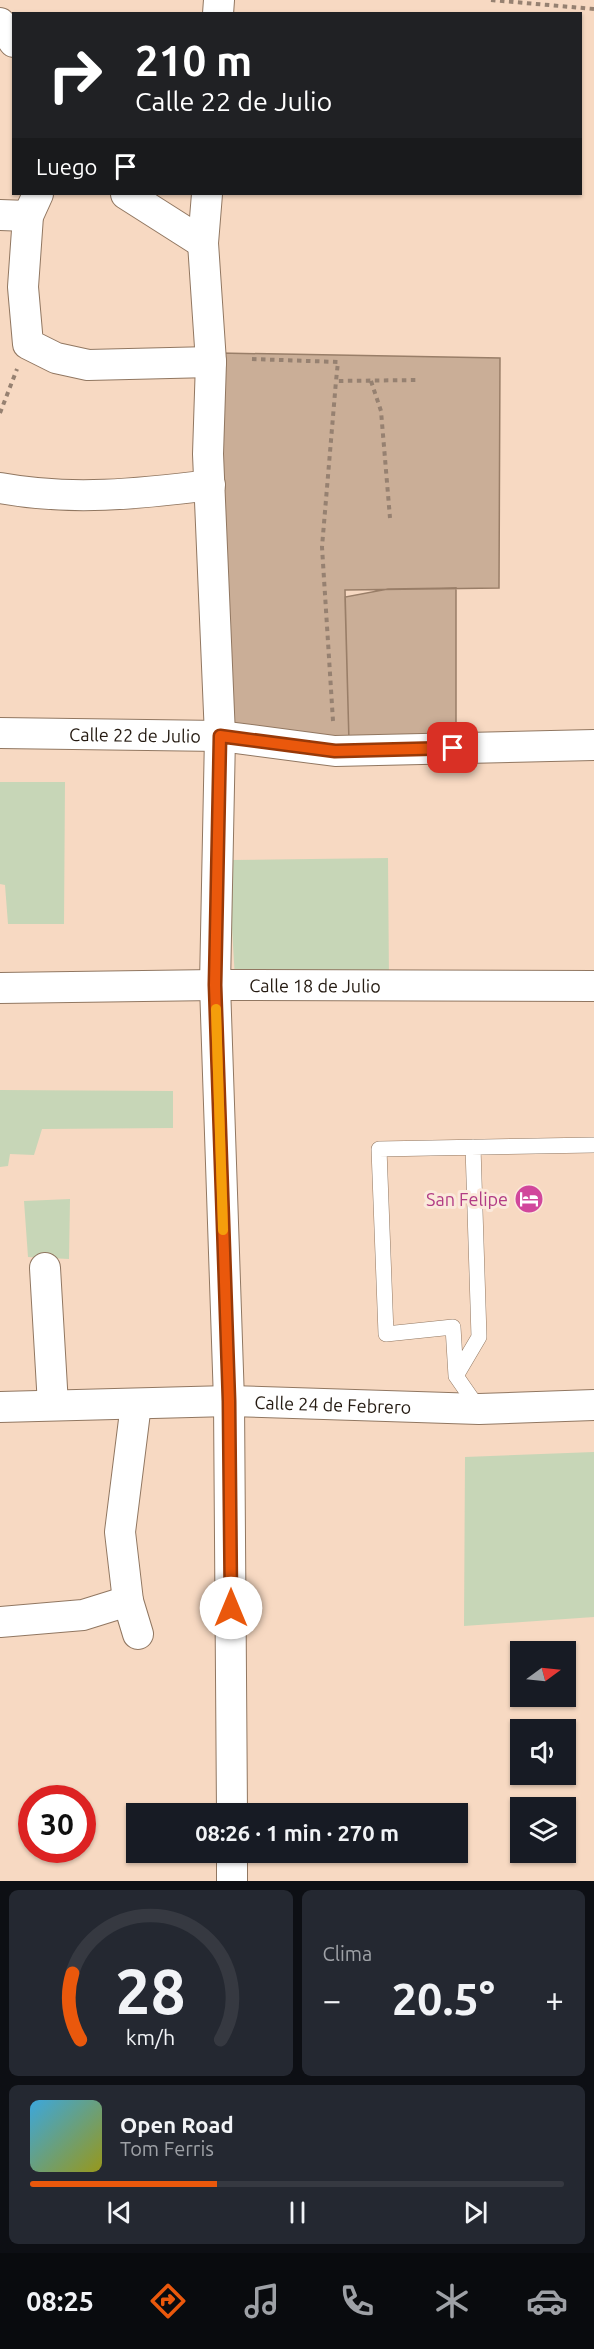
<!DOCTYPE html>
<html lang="es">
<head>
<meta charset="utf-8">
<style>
  body { margin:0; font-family:Ubuntu,sans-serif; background:#242831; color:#f1f3f6; height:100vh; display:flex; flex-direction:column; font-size:22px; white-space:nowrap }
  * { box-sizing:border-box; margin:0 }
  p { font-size:20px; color:#9ea1a6 }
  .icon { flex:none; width:33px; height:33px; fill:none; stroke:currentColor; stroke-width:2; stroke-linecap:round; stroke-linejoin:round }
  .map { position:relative; height:1881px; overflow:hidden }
  .side { display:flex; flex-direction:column; gap:9px; padding:9px; background:#0d0f14; flex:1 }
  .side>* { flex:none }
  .top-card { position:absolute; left:12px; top:12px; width:570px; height:183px; border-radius:0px; box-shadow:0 2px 4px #0004; background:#202124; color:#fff; overflow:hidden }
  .needle { width:39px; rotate:75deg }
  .fabs { position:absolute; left:510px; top:1641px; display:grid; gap:12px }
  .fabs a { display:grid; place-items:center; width:66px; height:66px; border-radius:0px; background:#171b24; box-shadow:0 2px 4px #0004; font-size:30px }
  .speed { position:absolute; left:18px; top:1785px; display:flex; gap:12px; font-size:30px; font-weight:700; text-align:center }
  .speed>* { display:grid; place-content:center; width:78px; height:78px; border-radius:50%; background:#171b24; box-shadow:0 2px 4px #0004; line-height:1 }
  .speed .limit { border:9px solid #d22; background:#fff; color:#111 }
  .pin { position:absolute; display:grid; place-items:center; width:51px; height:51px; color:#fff; margin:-26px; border-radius:12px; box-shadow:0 3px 9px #0006 }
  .me { position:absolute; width:66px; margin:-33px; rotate:0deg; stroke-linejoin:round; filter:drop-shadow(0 0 4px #0008) }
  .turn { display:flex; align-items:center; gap:21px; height:126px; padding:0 24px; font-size:27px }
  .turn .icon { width:78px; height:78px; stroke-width:2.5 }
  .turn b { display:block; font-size:42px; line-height:51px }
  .then { display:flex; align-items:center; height:57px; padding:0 24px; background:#0003; gap:12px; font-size:22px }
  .big { font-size:45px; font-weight:700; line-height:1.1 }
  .side .card { flex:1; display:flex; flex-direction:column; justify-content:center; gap:9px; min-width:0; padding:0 21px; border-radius:9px; background:#242831 }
  .side .dial { align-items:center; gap:0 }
  .dial svg { height:156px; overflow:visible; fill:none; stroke:#363941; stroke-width:7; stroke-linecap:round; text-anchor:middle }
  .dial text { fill:#f1f3f6; stroke:none }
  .song { display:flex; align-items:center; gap:18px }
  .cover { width:72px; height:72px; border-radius:9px; background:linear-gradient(135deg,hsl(200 70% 55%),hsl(60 70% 35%)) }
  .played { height:6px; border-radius:3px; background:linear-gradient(90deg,#ea580c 35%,#363941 35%) }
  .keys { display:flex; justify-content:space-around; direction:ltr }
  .heat { display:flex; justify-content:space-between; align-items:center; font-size:33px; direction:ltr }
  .side .tiles { flex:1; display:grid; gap:9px; grid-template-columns:1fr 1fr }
  .card:last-child { grid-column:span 2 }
  .trip { position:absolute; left:126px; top:1803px; width:342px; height:60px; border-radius:0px; background:#171b24; box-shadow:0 2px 4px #0004; font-weight:700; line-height:60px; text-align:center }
  .tabs { display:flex; height:96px; justify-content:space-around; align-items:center; background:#090b0e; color:#9ea1a6 }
  .tabs .icon { width:42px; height:42px }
  .tabs .current { color:#ea580c }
  .tabs b { font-size:27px; color:#f1f3f6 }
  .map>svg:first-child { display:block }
</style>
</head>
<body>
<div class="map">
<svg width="594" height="1881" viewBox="0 0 594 1881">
  <rect width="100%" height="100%" fill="#f7d9c2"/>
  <path fill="#c7d6b7" d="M0,782H65L64,924H8L5,885L0,884Z
    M388,858L389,982L235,979L228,860Z
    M0,1090L173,1091V1128L42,1129L34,1155L10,1154L8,1166L0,1167Z
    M70,1199L69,1259L28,1257L24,1201Z
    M594,1452V1617L464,1626L465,1457Z"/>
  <path fill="#caae97" stroke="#997e68" stroke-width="1.5" d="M219,353L500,358L499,588L345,590L349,742L226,728Z
    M456,588V740L349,742L345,597L388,589Z"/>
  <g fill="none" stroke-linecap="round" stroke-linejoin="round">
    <g stroke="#917761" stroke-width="16">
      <path id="lane" d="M456,1376L479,1337L473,1147
        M479,1409L456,1376L453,1327L386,1334L379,1149L594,1145"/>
    </g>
    <g stroke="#917761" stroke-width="32">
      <g id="street">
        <path d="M218,14L219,0"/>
        <path d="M0,23L14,42"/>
        <path d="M38,194L28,216L23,287L28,344L56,358L88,365L211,362"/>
        <path d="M126,194L203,243"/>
        <path d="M207,194L203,243L211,362L208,454L220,736L215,985L229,1401L232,1814"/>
        <path d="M0,215L28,216"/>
        <path d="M0,488C70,501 139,494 210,485"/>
        <path id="s1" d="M0,733L220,736L335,751L594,745"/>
        <path id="s2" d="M0,988L215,985L594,986"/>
        <path d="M45,1268L53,1405"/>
        <path d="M136,1404L120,1532L128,1601L138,1634"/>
        <path id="s3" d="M0,1407L229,1401L479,1409L594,1405"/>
        <path d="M0,1622L83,1615L128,1601"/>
        <path d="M232,1852V1881"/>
      </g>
    </g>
    <path stroke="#968171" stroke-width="4" stroke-dasharray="4.5 4.5" stroke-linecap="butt" d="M491,0L594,9
      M252,359L338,362L336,381L417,380
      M371,381L381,411L390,518
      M0,413L17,369
      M333,721L322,547L336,381"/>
    <use href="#lane" stroke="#fff" stroke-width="15"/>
    <use href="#street" stroke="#fff" stroke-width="30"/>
  </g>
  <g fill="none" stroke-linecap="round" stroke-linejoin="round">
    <g stroke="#983908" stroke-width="15">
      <path id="route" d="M231,1608L229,1401L215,985L220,736L335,751L453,748"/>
    </g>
    <use href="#route" stroke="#ea580c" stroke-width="10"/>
    <path stroke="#f59e0b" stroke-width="10" d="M216,1009L223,1230"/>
  </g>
  <defs>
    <g id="hotel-disc" transform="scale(1.5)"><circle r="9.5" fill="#d1479c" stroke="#fbe9db"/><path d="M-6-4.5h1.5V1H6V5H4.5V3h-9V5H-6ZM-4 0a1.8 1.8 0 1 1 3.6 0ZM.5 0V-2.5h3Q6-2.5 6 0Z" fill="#fff"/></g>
  </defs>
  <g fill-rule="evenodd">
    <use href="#hotel-disc" x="529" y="1199"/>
  </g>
  <g text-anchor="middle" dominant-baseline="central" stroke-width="6" stroke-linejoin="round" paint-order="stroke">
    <g font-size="18" fill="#251b12" stroke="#fbe9db">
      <text stroke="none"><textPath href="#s1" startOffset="135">Calle 22 de Julio</textPath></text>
      <text stroke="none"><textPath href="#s2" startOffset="315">Calle 18 de Julio</textPath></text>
      <text stroke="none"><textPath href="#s3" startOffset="333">Calle 24 de Febrero</textPath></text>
    </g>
    <g font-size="18" fill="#b23c85" stroke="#fbe9db" text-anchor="end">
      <text x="508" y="1199">San Felipe</text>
    </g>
  </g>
</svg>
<div class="fabs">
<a><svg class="needle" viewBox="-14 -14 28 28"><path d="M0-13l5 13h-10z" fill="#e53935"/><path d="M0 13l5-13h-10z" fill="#9ea1a6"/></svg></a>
<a><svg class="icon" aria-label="sound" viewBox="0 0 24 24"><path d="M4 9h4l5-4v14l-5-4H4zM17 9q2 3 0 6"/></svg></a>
<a><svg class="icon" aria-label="layers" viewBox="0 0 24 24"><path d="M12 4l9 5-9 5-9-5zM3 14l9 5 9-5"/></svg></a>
</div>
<div class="speed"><div class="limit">30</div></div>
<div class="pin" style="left:453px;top:748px;background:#d93025"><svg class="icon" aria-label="arrive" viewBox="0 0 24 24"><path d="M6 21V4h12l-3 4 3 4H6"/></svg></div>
<svg class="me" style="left:231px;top:1608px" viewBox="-20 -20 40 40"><circle r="19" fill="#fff"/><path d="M0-13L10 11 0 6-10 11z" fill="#ea580c"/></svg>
<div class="trip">08:26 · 1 min · 270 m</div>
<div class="top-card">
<div class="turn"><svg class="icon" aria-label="right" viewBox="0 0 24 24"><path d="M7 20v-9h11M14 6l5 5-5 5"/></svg><div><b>210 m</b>Calle 22 de Julio</div></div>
<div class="then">Luego<svg class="icon" aria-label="arrive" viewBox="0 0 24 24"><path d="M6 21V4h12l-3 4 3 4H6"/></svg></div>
</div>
</div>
<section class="side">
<div class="tiles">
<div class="card dial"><svg viewBox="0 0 100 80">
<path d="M14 69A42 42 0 1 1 86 69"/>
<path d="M14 69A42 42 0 0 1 10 35" stroke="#ea580c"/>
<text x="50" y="56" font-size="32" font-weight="700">28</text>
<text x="50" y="72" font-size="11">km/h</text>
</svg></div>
<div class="card"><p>Clima</p>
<div class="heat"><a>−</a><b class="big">20.5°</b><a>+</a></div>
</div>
<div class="card">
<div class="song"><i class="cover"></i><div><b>Open Road</b><p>Tom Ferris</p></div></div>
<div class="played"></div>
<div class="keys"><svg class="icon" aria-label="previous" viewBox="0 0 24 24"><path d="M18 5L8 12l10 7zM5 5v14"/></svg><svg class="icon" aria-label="pause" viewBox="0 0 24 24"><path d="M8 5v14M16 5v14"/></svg><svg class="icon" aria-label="next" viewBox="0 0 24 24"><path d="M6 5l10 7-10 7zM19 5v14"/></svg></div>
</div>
</div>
</section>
<nav class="tabs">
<b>08:25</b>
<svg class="icon current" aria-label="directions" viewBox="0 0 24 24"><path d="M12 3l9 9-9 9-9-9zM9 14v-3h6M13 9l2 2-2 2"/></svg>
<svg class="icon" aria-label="music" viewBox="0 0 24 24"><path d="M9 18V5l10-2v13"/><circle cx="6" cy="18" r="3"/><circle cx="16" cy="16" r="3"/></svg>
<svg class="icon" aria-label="phone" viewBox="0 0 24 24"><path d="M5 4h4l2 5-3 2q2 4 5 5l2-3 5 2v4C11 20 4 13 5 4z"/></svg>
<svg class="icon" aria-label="climate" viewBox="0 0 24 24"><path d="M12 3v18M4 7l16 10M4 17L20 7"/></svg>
<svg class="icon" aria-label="car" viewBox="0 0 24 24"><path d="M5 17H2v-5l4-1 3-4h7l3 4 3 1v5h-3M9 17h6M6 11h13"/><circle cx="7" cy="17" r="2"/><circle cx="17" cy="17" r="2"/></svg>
</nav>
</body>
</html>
